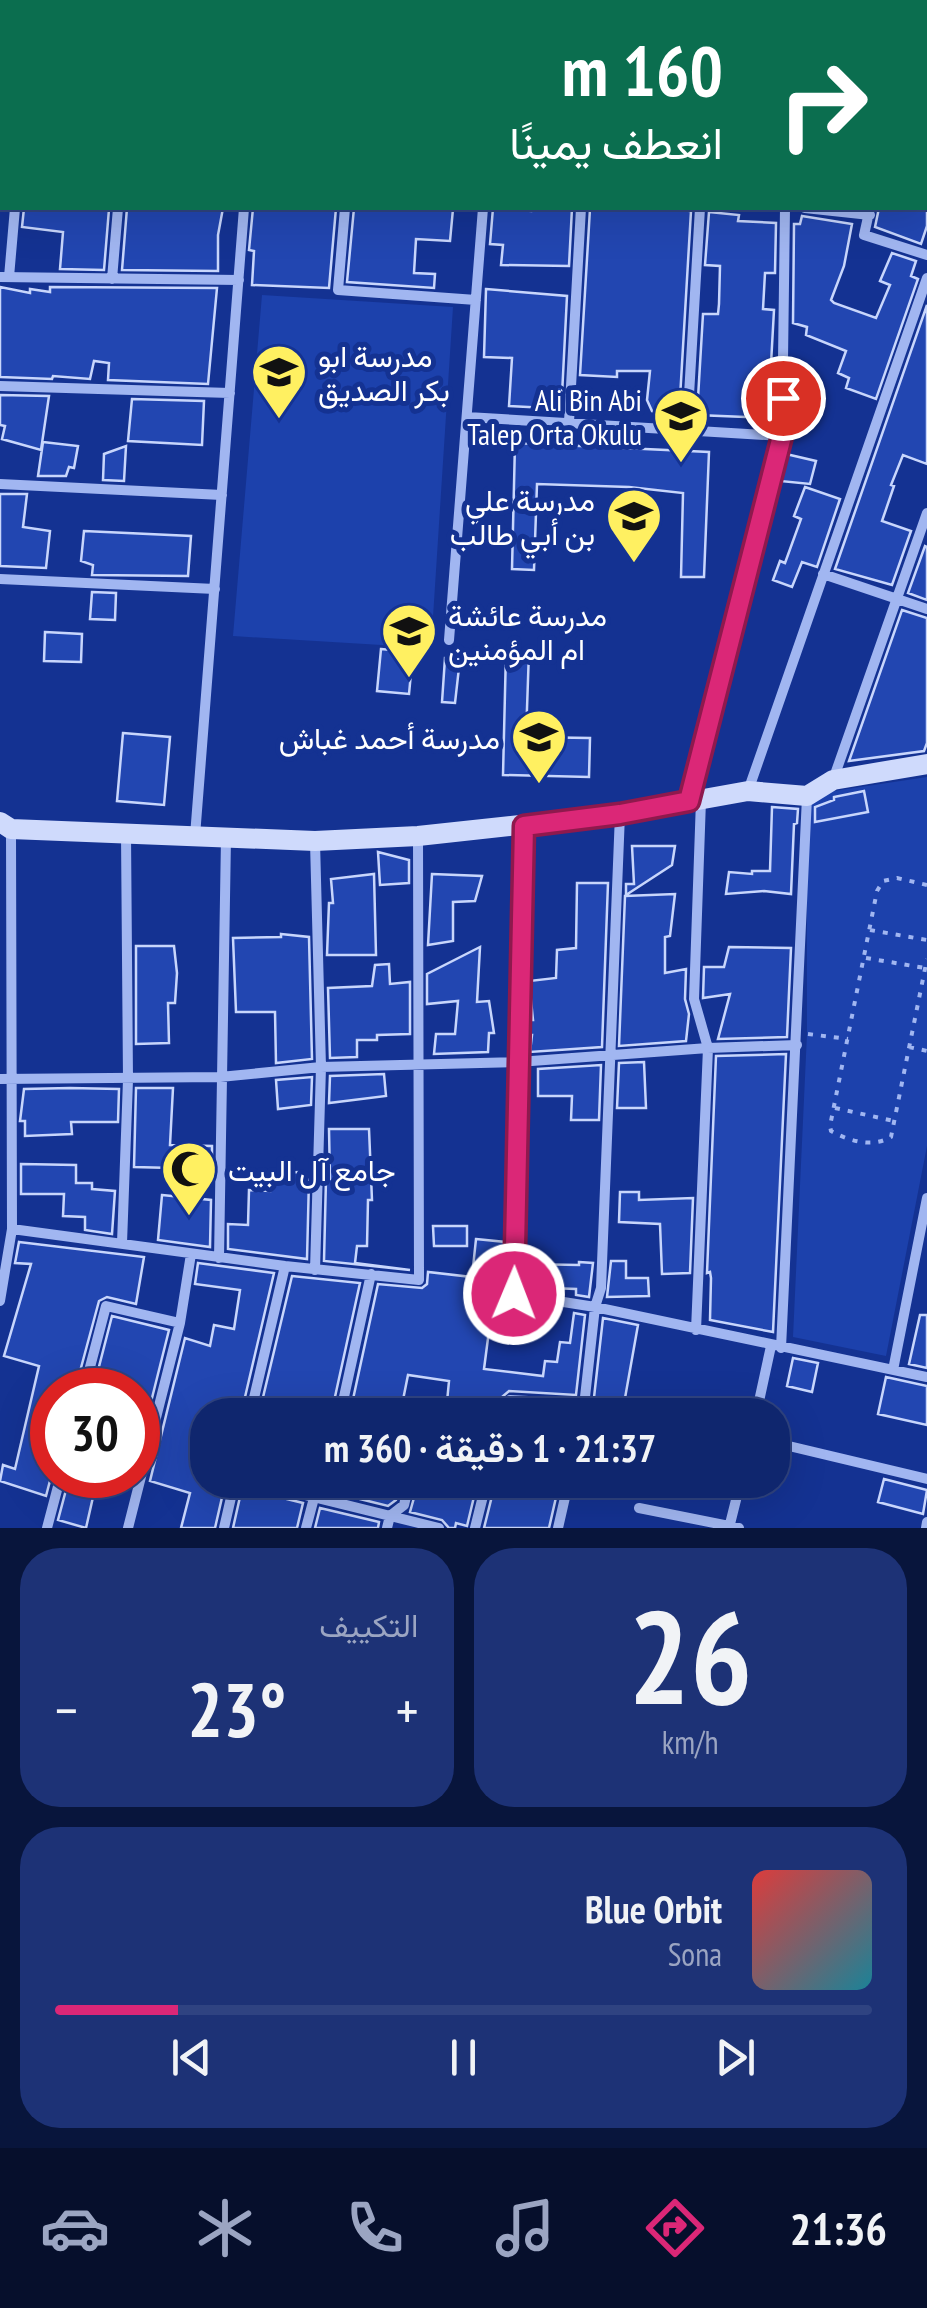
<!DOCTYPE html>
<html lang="ar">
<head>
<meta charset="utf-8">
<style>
  body { margin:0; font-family:"PT Sans Narrow",Vazirmatn,sans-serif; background:#1d3276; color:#f1f3f6; direction:rtl; height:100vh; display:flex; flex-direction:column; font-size:38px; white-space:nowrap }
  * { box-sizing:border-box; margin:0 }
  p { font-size:32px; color:#9ba5c2 }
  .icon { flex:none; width:55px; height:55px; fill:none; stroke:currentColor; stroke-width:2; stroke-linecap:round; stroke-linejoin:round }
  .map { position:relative; height:1528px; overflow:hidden; direction:ltr }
  .side { display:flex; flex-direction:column; gap:20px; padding:20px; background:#08153c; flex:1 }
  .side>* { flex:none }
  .top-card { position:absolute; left:0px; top:0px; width:928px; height:210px; box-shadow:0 10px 40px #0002,0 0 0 2px #2f4381; direction:rtl; background:#0b6e4f; color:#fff; overflow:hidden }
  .speed { position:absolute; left:30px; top:1368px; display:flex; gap:20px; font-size:50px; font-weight:700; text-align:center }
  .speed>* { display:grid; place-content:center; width:130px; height:130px; border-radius:50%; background:#0f266e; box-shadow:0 10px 40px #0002,0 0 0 2px #2f4381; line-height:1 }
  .speed .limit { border:15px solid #d22; background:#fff; color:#111 }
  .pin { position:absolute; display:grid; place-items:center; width:85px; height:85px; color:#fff; margin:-42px; border:5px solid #fff; border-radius:50%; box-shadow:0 2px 10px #0007 }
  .me { position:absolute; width:110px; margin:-55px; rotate:1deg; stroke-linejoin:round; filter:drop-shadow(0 0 8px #0008) }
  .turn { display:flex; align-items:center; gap:35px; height:210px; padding:0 40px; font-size:45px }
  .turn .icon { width:130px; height:130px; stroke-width:2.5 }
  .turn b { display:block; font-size:70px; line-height:85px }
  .big { font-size:75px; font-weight:600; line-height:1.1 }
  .side .card { flex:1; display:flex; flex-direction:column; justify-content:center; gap:15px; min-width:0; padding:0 35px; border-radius:40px; background:#1d3276 }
  .side .dial { align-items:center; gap:0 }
  .dial b { font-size:130px; line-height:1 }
  .song { display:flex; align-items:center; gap:30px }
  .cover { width:120px; height:120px; border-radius:15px; background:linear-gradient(135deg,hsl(0 70% 55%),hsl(190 70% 35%)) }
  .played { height:10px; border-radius:5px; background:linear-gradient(90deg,#db2777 15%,#2f4381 15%) }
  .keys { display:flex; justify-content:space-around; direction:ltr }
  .heat { display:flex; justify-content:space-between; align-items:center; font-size:55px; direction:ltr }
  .side .tiles { flex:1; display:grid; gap:20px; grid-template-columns:1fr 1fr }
  .card:last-child { grid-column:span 2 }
  .trip { position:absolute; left:190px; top:1398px; width:600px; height:100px; border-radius:40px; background:#0f266e; box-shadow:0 10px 40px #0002,0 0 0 2px #2f4381; font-weight:600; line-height:100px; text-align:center; direction:rtl }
  .dock { display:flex; height:160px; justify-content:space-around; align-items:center; background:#060f2c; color:#9ba5c2 }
  .dock .icon { width:70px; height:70px }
  .dock .active { color:#db2777 }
  .dock b { font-size:45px; color:#f1f3f6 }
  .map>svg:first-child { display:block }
</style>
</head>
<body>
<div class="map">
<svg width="927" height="1528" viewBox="0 0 927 1528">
  <rect width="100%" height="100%" fill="#143292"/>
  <path fill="#1c41ac" d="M262,295L453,307L431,648L233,636Z
    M927,777V1146L886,1356L793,1337L807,1034V795Z"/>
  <path fill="#2246b1" stroke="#c8d6fc" stroke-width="2.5" d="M24,208L109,209L104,270L60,269L63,232L22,227Z
    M127,208H223L218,235V271L122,270Z
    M253,208H336L329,288L252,285L254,251L249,250Z
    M354,208L453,209L450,241L416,239L414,273L435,274L434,288L347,282Z
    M493,208L531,211V208H572L569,266L501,265L503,245L490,244Z
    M649,208L691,211L679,415L652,411L647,400L650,371H617V377L580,375L590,209Z
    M879,208H927V226L921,244L875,227Z
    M709,212L739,215L738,221L776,223L775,273H765L763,309L774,310L768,418L697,415L703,314H718L719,304L720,266L705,265Z
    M802,216L852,224L844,266L831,300L834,303L876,318L890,285L880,281L892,253L916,261L911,276L918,279L876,399L846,388L849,378L838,373L846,351L806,335L807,327L793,323L794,224H800Z
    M0,287L30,293V289L50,292V287L217,288L208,384L108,380L109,363L94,361L90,379L53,376L52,379L0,377Z
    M486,289L567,296L562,395H548L547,408L509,406L512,358L484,357Z
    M927,305V464L903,455L891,485L894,486L882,521L911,531L892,585L835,569Z
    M0,395L49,396L41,450L2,439L5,426L0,425Z
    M132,399L204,401L202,445L128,441Z
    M43,442L78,446L74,468L69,467L66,476H38Z
    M515,443L709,452L704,577H681L683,493L629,487L537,484L534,570L512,569Z
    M126,446L124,481L103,480L104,454Z
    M786,454L816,461L810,484L780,481Z
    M805,487L840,499L817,567L802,562L792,587L773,580L780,561L785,563L801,519L794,516Z
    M0,494H27L23,527L50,531L46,568L0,566Z
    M84,531L191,536L188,576L92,575L93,565L81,561Z
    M925,546L927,547V600L908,593Z
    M92,592L116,593L115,620L90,619Z
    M902,610L927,618V743L924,751L849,761Z
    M45,632L82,634L81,662L44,661Z
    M381,649L413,652L409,694L377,691Z
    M506,651H529L526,737L590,738L589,777L503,775Z
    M445,658L460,659L455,703L442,702Z
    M123,733L170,737L164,805L117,801Z
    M864,791L868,812L815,822V807L834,800V797Z
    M772,807L798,809L797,823L794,824L791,894L764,891L726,894L729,872L752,874V871H770Z
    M632,846H675L672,865L626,895V884H634Z
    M378,852L409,860V883L380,885Z
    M374,874L376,955H327L329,903H333L331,879Z
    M432,874L482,876L475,901L453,902V941L428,945Z
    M577,883H608L602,1047L530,1052L532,1035H527L528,1020H533L529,981L556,978L557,950L576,948Z
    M675,894L670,936L665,937V973L686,969L685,999L689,1014L686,1041L619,1046L625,896Z
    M281,934L309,937L312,1059L276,1063L275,1012H236L233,938L281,937Z
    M136,946H174L177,973L175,1003H168L169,1043L136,1044Z
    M480,947L477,1002L489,1001L494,1033H489L488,1052L434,1054L436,1034H455L458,1001L427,1004V974Z
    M729,947L791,948L787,1037L718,1039L730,994L703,998L704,967H724Z
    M389,964L390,984L410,982V1034L377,1035V1040H357V1057L330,1058L328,988L372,986L375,965Z
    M786,1054L773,1332L710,1320L711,1278L710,1272L707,1273L716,1056Z
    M644,1062L646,1108H617L619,1063Z
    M601,1065L599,1120H571L572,1096H538V1069Z
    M384,1074L386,1096L329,1103L330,1076Z
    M312,1077L311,1105L278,1109L276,1080Z
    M70,1088L119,1089L118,1122H71L72,1134L25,1136V1121H20L24,1089Z
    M136,1088H173L170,1145L212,1146V1169L134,1167Z
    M329,1129H369L372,1200H368L367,1246H357L355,1263L410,1270L324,1261L326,1179H330Z
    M21,1164L76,1165V1183H92V1189L115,1191L112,1234L85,1230V1217L63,1216L64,1194H21Z
    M301,1172V1179H309L307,1259L228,1249V1224L248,1225L249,1190L270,1191L269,1173Z
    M620,1192H639V1200L693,1198L690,1273L662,1274L660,1224L619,1222Z
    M162,1195L211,1200L210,1247L158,1240Z
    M433,1226H467V1246H434Z
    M476,1239L505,1242L504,1295L509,1301L517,1304L514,1326L490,1323L484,1369L543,1376L545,1361L557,1362L560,1342L570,1343L574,1313L585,1315L576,1395L509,1391L502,1397L495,1415H471L473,1405L447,1402L449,1381L408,1375L400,1415L350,1413L378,1284L422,1288L427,1284L428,1272L472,1277Z
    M19,1242L144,1257L136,1304L107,1297L99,1301L75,1390H52V1473L46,1496L0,1481L3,1465L15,1469L39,1366L4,1356L31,1264L15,1263Z
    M611,1261H626V1278H648L649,1296L607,1297Z
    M579,1262L593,1263L589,1297L576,1295V1289L522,1287V1264L579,1265Z
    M198,1263L274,1273L242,1410L236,1408L234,1415H208V1480H226L215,1528H181L190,1493L150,1481L185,1338L210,1346L214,1325L234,1329L240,1290L195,1284Z
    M292,1276L360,1283L331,1415L259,1414Z
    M920,1315H927V1368L909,1364Z
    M112,1316L169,1330L141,1442L138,1441V1390H93Z
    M603,1318L638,1325L622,1415H592Z
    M793,1358L818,1363L812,1392L787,1386Z
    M886,1377L927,1386V1425L878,1414Z
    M70,1475H98L86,1528L58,1520Z
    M884,1479L927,1490L923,1514L878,1502Z
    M361,1480H401L396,1500L388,1506L356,1498Z
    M419,1480H478L467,1526L456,1523L455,1528H449L442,1520L410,1512Z
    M496,1480H560L549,1528H484Z
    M242,1488L303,1503L297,1528H233Z
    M320,1508L379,1522L378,1528H315Z"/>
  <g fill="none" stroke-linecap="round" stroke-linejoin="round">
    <path stroke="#a1b6f1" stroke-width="4" stroke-dasharray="5 8" stroke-linecap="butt" d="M927,885L897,878L883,881L877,891L830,1126L831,1131C849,1141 872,1148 891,1137L927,959
      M870,930L927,940
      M866,958L925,968
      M808,1034L848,1039
      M909,1047L927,1051
      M835,1108L894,1121"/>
    <path stroke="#a1b6f1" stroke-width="10" d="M31,2V0
      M135,2V0
      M260,2V0
      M355,2V0
      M495,2V0
      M589,2V0
      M719,2V0
      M809,2L810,0
      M889,2V0
      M345,208L338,290L476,300
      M805,208L870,215
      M870,208L864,235L927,255
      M0,277L239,280
      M9,277L15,208
      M112,279L118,208
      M0,386L230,393
      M467,417L782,436
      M569,422L581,208
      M687,429L700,208
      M0,484L222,495
      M823,574L927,609
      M0,579L215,589
      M449,640L483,208
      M833,780L927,513
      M748,791L927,278
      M689,800L782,436L785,208
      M523,827L513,1294L595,1307L927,1377
      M195,836L244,208
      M0,1079L220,1077L321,1067L518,1062L708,1048L797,1045
      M12,1229L285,1266L419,1280L418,837
      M122,1243L128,1080L126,834
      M219,1258L226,838
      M315,1270L321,1067L315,842
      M0,1301L12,1229L11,830
      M696,1330L708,1048L694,999L701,800
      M781,1348L807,797
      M893,1370L927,1198
      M84,1390L106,1306L180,1323
      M250,1415L285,1266
      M340,1415L371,1274
      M424,1415L426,1405
      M504,1415L510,1400L584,1404
      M583,1415L595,1307L601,1288L620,814
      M756,1415L771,1346
      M772,1442L927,1479
      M245,1480L439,1528
      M639,1508L739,1528
      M47,1528L61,1475
      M128,1528L180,1323L191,1254
      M224,1528L235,1480
      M306,1528L314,1498L323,1491L325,1480
      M387,1528L390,1516L404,1505L410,1480
      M475,1528L487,1480
      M558,1528L569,1480
      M729,1528L741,1480
      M926,1528L927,1522"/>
    <path stroke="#cfdafc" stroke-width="20" d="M0,822L11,829L315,841L418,836L620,814L748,791L807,796L833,780L927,764"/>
  </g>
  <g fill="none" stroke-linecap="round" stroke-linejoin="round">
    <g stroke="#8e194d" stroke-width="25">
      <path id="route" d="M514,1294L524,826L620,814L689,801L782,436L783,398"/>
    </g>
    <use href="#route" stroke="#db2777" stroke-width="18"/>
  </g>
  <defs>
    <g id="school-pin" transform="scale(2.875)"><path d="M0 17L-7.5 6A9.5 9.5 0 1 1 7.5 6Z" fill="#fff061" stroke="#143292"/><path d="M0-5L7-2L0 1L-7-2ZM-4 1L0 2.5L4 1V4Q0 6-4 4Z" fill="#111"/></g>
    <g id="mosque-pin" transform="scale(2.875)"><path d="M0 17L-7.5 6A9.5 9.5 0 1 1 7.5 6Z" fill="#fff061" stroke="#143292"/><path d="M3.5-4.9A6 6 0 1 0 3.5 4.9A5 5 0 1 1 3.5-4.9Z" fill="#111"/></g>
  </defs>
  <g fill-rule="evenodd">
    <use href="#school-pin" x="279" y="372"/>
    <use href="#school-pin" x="681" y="416"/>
    <use href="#school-pin" x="634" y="516"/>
    <use href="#school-pin" x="409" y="631"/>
    <use href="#school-pin" x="539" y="737"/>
    <use href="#mosque-pin" x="189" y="1169"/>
  </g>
  <g text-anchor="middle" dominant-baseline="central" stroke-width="10" stroke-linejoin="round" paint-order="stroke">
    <g font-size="30" fill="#fff" stroke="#143292" text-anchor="start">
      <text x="318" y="355">مدرسة ابو<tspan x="318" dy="34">بكر الصديق</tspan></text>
      <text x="642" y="399" text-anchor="end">Ali Bin Abi<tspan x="642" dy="34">Talep Orta Okulu</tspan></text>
      <text x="595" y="499" text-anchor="end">مدرسة علي<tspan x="595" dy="34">بن أبي طالب</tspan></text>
      <text x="448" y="614">مدرسة عائشة<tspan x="448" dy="34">ام المؤمنين</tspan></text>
      <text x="500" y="737" text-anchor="end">مدرسة أحمد غباش</text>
      <text x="228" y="1169">جامع آل البيت</text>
    </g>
  </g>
</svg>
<div class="speed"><div class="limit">30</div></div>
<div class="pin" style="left:783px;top:398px;background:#d93025"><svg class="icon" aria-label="arrive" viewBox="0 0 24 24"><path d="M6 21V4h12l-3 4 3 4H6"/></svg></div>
<svg class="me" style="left:514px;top:1294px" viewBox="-20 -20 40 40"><circle r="17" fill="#db2777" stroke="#fff" stroke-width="3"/><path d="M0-11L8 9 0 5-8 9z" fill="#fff"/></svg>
<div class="trip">21:37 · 1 دقيقة · 360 m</div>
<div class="top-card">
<div class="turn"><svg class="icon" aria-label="right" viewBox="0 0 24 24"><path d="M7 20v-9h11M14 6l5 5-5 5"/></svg><div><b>160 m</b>انعطف يمينًا</div></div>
</div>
</div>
<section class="side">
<div class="tiles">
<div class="card dial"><b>26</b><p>km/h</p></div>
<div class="card"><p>التكييف</p>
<div class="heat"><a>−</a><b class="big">23°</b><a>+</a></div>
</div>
<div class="card">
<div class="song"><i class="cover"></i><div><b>Blue Orbit</b><p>Sona</p></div></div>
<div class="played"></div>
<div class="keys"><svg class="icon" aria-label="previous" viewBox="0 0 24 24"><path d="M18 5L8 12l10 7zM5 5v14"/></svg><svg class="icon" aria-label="pause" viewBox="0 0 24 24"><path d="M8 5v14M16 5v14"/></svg><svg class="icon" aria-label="next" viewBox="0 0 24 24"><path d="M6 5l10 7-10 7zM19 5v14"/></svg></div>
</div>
</div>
</section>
<nav class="dock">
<b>21:36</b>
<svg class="icon active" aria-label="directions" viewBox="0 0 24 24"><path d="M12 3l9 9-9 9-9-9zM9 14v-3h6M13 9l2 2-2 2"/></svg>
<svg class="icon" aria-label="music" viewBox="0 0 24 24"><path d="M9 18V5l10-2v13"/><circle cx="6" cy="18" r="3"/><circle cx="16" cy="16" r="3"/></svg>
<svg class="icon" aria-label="phone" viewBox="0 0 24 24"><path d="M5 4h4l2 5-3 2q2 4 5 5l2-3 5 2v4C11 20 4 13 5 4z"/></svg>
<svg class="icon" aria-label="climate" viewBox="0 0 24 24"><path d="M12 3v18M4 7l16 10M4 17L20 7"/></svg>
<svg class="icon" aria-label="car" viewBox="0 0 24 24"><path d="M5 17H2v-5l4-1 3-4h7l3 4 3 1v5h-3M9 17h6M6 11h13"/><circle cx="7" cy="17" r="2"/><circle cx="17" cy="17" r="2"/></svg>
</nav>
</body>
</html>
